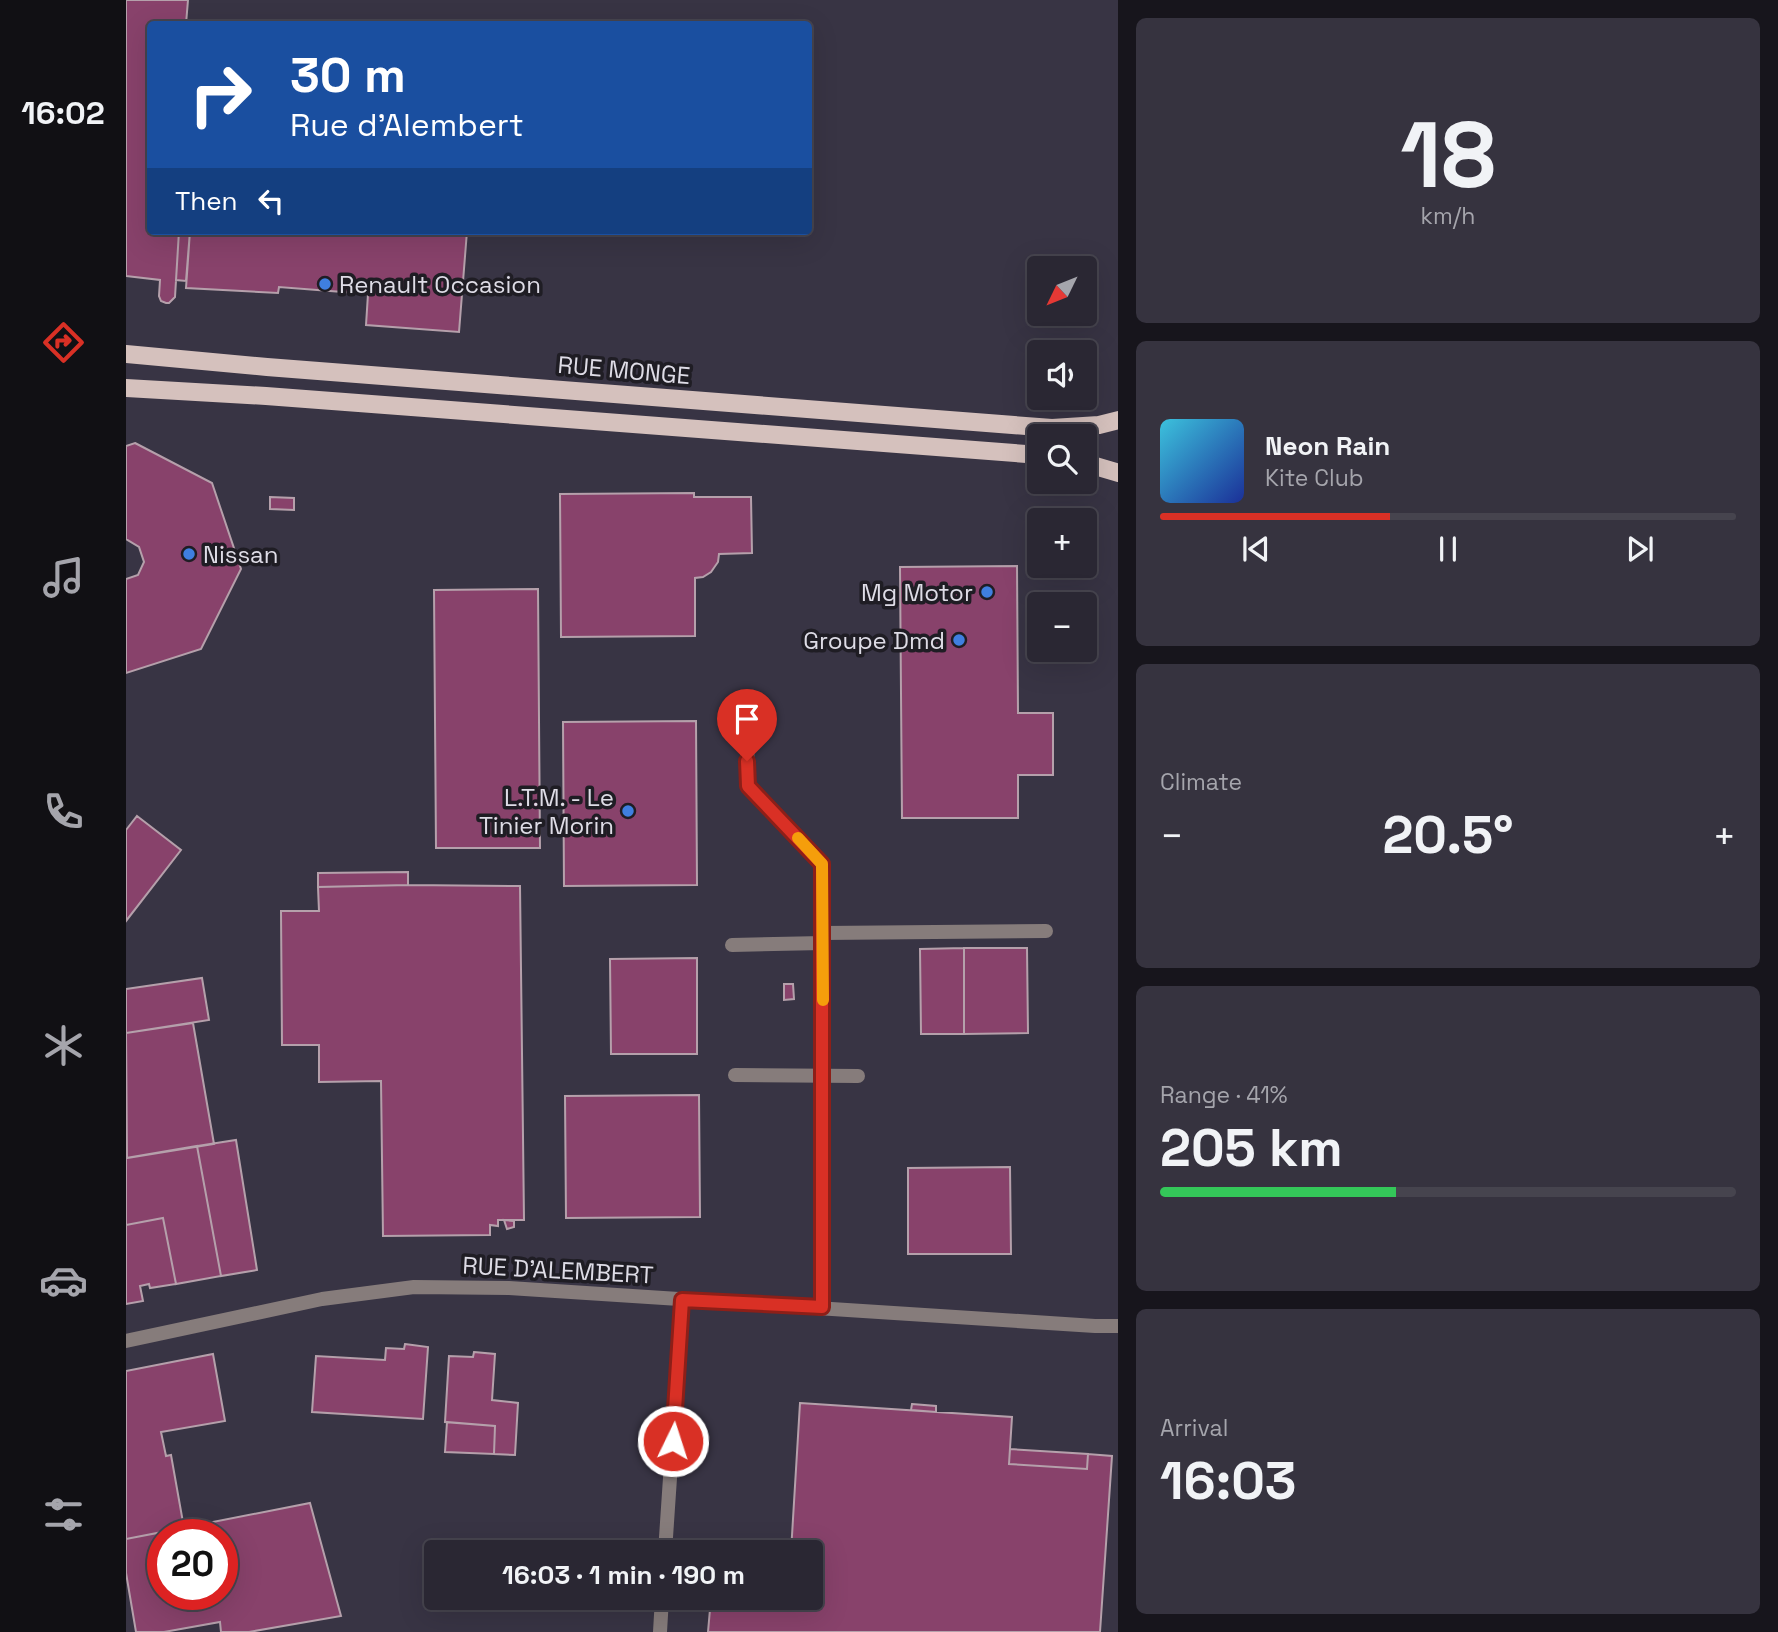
<!DOCTYPE html>
<html lang="en">
<head>
<meta charset="utf-8">
<style>
  body { margin:0; font-family:"Space Grotesk",sans-serif; background:#36333f; color:#f1f3f6; height:100vh; display:flex; flex-direction:column; font-size:26px; white-space:nowrap }
  * { box-sizing:border-box; margin:0 }
  p { font-size:23px; color:#a5a5ac }
  .icon { flex:none; width:38px; height:38px; fill:none; stroke:currentColor; stroke-width:2; stroke-linecap:round; stroke-linejoin:round }
  .map { position:relative; flex:1; overflow:hidden }
  .sheet { display:flex; flex-direction:column; gap:18px; padding:18px; background:#17151c; width:660px }
  .sheet>* { flex:none }
  .banner { position:absolute; left:21px; top:21px; width:665px; height:214px; border-radius:7px; box-shadow:0 7px 28px #0002,0 0 0 2px #46444e; background:#1a4fa0; color:#fff; overflow:hidden }
  .needle { width:46px; rotate:227deg }
  .fabs { position:absolute; left:901px; top:256px; display:grid; gap:14px }
  .fabs a { display:grid; place-items:center; width:70px; height:70px; border-radius:7px; background:#2a2733; box-shadow:0 7px 28px #0002,0 0 0 2px #46444e; font-size:35px }
  .speed { position:absolute; left:21px; top:1519px; display:flex; gap:14px; font-size:35px; font-weight:700; text-align:center }
  .speed>* { display:grid; place-content:center; width:91px; height:91px; border-radius:50%; background:#2a2733; box-shadow:0 7px 28px #0002,0 0 0 2px #46444e; line-height:1 }
  .speed .limit { border:10px solid #d22; background:#fff; color:#111 }
  .pin { position:absolute; display:grid; place-items:center; width:60px; height:60px; color:#fff; margin:-72px -30px; border-radius:50% 50% 50% 0; rotate:-45deg; box-shadow:0 0 7px #0007 }
  .pin .icon { rotate:45deg }
  .me { position:absolute; width:77px; margin:-38px; rotate:4deg; stroke-linejoin:round; filter:drop-shadow(0 0 5px #0008) }
  .turn { display:flex; align-items:center; gap:24px; height:147px; padding:0 28px; font-size:32px }
  .turn .icon { width:91px; height:91px; stroke-width:2.5 }
  .turn b { display:block; font-size:49px; line-height:60px }
  .then { display:flex; align-items:center; height:66px; padding:0 28px; background:#0003; gap:14px; font-size:26px }
  .big { font-size:52px; font-weight:700; line-height:1.1 }
  .sheet .widget { flex:1; display:flex; flex-direction:column; justify-content:center; gap:10px; min-width:0; padding:0 24px; border-radius:10px; background:#36333f }
  .sheet .dial { align-items:center; gap:0 }
  .dial b { font-size:91px; line-height:1 }
  .song { display:flex; align-items:center; gap:21px }
  .cover { width:84px; height:84px; border-radius:10px; background:linear-gradient(135deg,hsl(190 70% 55%),hsl(230 70% 35%)) }
  .played { height:7px; border-radius:4px; background:linear-gradient(90deg,#d93025 40%,#46444e 40%) }
  .keys { display:flex; justify-content:space-around; direction:ltr }
  .heat { display:flex; justify-content:space-between; align-items:center; font-size:38px; direction:ltr }
  .charge { height:10px; border-radius:5px; background:linear-gradient(90deg,#34c759 41%,#46444e 0) }
  .trip { position:absolute; left:298px; top:1540px; width:399px; height:70px; border-radius:7px; background:#2a2733; box-shadow:0 7px 28px #0002,0 0 0 2px #46444e; font-weight:700; line-height:70px; text-align:center }
  main { display:flex; flex:1; min-height:0 }
  .tabs { display:flex; flex-direction:column; width:126px; justify-content:space-around; align-items:center; background:#111014; color:#a5a5ac }
  .tabs .icon { width:49px; height:49px }
  .tabs .active { color:#d93025 }
  .tabs b { font-size:32px; color:#f1f3f6 }
  .map>svg:first-child { display:block }
</style>
</head>
<body>
<main>
<nav class="tabs">
<b>16:02</b>
<svg class="icon active" aria-label="directions" viewBox="0 0 24 24"><path d="M12 3l9 9-9 9-9-9zM9 14v-3h6M13 9l2 2-2 2"/></svg>
<svg class="icon" aria-label="music" viewBox="0 0 24 24"><path d="M9 18V5l10-2v13"/><circle cx="6" cy="18" r="3"/><circle cx="16" cy="16" r="3"/></svg>
<svg class="icon" aria-label="phone" viewBox="0 0 24 24"><path d="M5 4h4l2 5-3 2q2 4 5 5l2-3 5 2v4C11 20 4 13 5 4z"/></svg>
<svg class="icon" aria-label="climate" viewBox="0 0 24 24"><path d="M12 3v18M4 7l16 10M4 17L20 7"/></svg>
<svg class="icon" aria-label="car" viewBox="0 0 24 24"><path d="M5 17H2v-5l4-1 3-4h7l3 4 3 1v5h-3M9 17h6M6 11h13"/><circle cx="7" cy="17" r="2"/><circle cx="17" cy="17" r="2"/></svg>
<svg class="icon" aria-label="filters" viewBox="0 0 24 24"><path d="M4 7h16M4 17h16"/><circle cx="9" cy="7" r="2"/><circle cx="15" cy="17" r="2"/></svg>
</nav>
<div class="map">
<svg width="993" height="1632" viewBox="0 0 993 1632">
  <rect width="100%" height="100%" fill="#383444"/>
  <path fill="#88426b" stroke="#b5a0ab" stroke-width="2" fill-rule="evenodd" d="M0,0H62L60,24H24V231H53L49,297L43,303H40L35,301L33,296L34,280L0,276Z
    M53,231H64L60,281L50,280Z
    M64,231H341L333,332L240,325L242,294L153,287L152,293L60,288Z
    M9,443L86,483L115,569L75,649L0,673V579L12,575L18,562L13,547L0,539V446Z
    M568,493V497H625L626,553L593,554L592,562L585,572L577,577L569,578V636L435,637L434,494Z
    M144,497L168,498V510L144,509Z
    M891,566L892,713H927V775H892V818H776L774,567Z
    M412,589L414,848H310L308,590Z
    M570,721L571,885L438,886L437,722Z
    M11,816L55,850L0,921V830Z
    M282,872V885L192,887V873Z
    M282,885L394,886L398,1220H372V1226L364,1225V1235L257,1236L255,1081L193,1082V1045H156L155,911H193L192,887Z
    M838,948V1034H795L794,949Z
    M838,948H901L902,1033L838,1034Z
    M571,958V1054H485L484,959Z
    M76,978L83,1020L0,1033V989Z
    M658,984H667L668,999L658,1000Z
    M67,1023L88,1144L1,1158L0,1033Z
    M573,1095L574,1217L440,1218L439,1096Z
    M110,1140L131,1270L95,1276L71,1146Z
    M71,1146L95,1276L50,1284L37,1218L0,1225V1158Z
    M884,1167L885,1254H782V1168Z
    M37,1218L50,1284L24,1288L23,1284L14,1286L17,1301L0,1304V1225Z
    M378,1220L388,1221V1227L381,1229Z
    M279,1344L302,1347L297,1419L186,1412L190,1356L259,1360L260,1348L278,1349Z
    M348,1352L369,1354L366,1400L392,1403L389,1455L368,1454L369,1426L319,1422L323,1356L347,1357Z
    M87,1354L99,1421L35,1432L40,1456L45,1455L58,1528L0,1539V1371Z
    M674,1403L886,1417L883,1464L961,1469L962,1454L986,1456L974,1632H582L585,1598H684V1552H665Z
    M786,1404L810,1406V1412L785,1410Z
    M321,1422L369,1426L368,1454L319,1452Z
    M884,1449L962,1454L961,1469L883,1464Z
    M184,1503L215,1616L123,1632H95L94,1622L38,1632H10L0,1573V1539ZM37,1535H96V1594H37Z
    M589,1549L644,1552H589Z"/>
  <g fill="none" stroke-linecap="round" stroke-linejoin="round">
    <path stroke="#867c7b" stroke-width="14" d="M697,933L920,931
      M606,945L697,943
      M609,1075L732,1076
      M539,1552L556,1300
      M534,1632L536,1598"/>
    <path stroke="#867c7b" stroke-width="14" d="M621,736L622,786L697,864L696,1307
      M0,1341L196,1299L288,1287L383,1288L969,1326H993"/>
    <path stroke="#d5c1bd" stroke-width="18" d="M0,354L141,367L926,428L973,425L993,420
      M0,388L140,396L914,455
      M959,463L993,473"/>
  </g>
  <g fill="none" stroke-linecap="round" stroke-linejoin="round">
    <g stroke="#8d1f18" stroke-width="18">
      <path id="route" d="M547,1441L556,1300L696,1307V864L622,786L621,761"/>
    </g>
    <use href="#route" stroke="#d93025" stroke-width="12"/>
    <path stroke="#f59e0b" stroke-width="12" d="M672,838L696,864L697,1000"/>
  </g>
  <g fill="#3f7fe0" stroke="#1f1d24" stroke-width="2.5">
    <circle cx="199" cy="284" r="7"/>
    <circle cx="63" cy="554" r="7"/>
    <circle cx="861" cy="592" r="7"/>
    <circle cx="833" cy="640" r="7"/>
    <circle cx="502" cy="811" r="7"/>
  </g>
  <g text-anchor="middle" dominant-baseline="central" stroke-width="7" stroke-linejoin="round" paint-order="stroke">
    <g font-size="24" fill="#dedce6" stroke="#1f1d24" text-anchor="end">
      <text x="213" y="284" text-anchor="start">Renault Occasion</text>
      <text x="77" y="554" text-anchor="start">Nissan</text>
      <text x="847" y="592">Mg Motor</text>
      <text x="819" y="640">Groupe Dmd</text>
      <text x="488" y="797">L.T.M. - Le<tspan x="488" dy="28">Tinier Morin</tspan></text>
    </g>
    <g font-size="24" fill="#dedce6" stroke="#1f1d24">
      <text transform="translate(498 370) rotate(5)">RUE MONGE</text>
      <text transform="translate(432 1270) rotate(3)">RUE D'ALEMBERT</text>
    </g>
  </g>
</svg>
<div class="fabs">
<a><svg class="needle" viewBox="-14 -14 28 28"><path d="M0-13l5 13h-10z" fill="#e53935"/><path d="M0 13l5-13h-10z" fill="#a5a5ac"/></svg></a>
<a><svg class="icon" aria-label="sound" viewBox="0 0 24 24"><path d="M4 9h4l5-4v14l-5-4H4zM17 9q2 3 0 6"/></svg></a>
<a><svg class="icon" aria-label="search" viewBox="0 0 24 24"><circle cx="10" cy="10" r="6"/><path d="M15 15l6 6"/></svg></a>
<a>+</a>
<a>−</a>
</div>
<div class="speed"><div class="limit">20</div></div>
<div class="pin" style="left:621px;top:761px;background:#d93025"><svg class="icon" aria-label="arrive" viewBox="0 0 24 24"><path d="M6 21V4h12l-3 4 3 4H6"/></svg></div>
<svg class="me" style="left:547px;top:1441px" viewBox="-20 -20 40 40"><circle r="17" fill="#d93025" stroke="#fff" stroke-width="3"/><path d="M0-11L8 9 0 5-8 9z" fill="#fff"/></svg>
<div class="trip">16:03 · 1 min · 190 m</div>
<div class="banner">
<div class="turn"><svg class="icon" aria-label="right" viewBox="0 0 24 24"><path d="M7 20v-9h11M14 6l5 5-5 5"/></svg><div><b>30 m</b>Rue d'Alembert</div></div>
<div class="then">Then<svg class="icon" aria-label="left" viewBox="0 0 24 24"><path d="M17 20v-9H6M10 6l-5 5 5 5"/></svg></div>
</div>
</div>
<section class="sheet">
<div class="widget dial"><b>18</b><p>km/h</p></div>
<div class="widget">
<div class="song"><i class="cover"></i><div><b>Neon Rain</b><p>Kite Club</p></div></div>
<div class="played"></div>
<div class="keys"><svg class="icon" aria-label="previous" viewBox="0 0 24 24"><path d="M18 5L8 12l10 7zM5 5v14"/></svg><svg class="icon" aria-label="pause" viewBox="0 0 24 24"><path d="M8 5v14M16 5v14"/></svg><svg class="icon" aria-label="next" viewBox="0 0 24 24"><path d="M6 5l10 7-10 7zM19 5v14"/></svg></div>
</div>
<div class="widget"><p>Climate</p>
<div class="heat"><a>−</a><b class="big">20.5°</b><a>+</a></div>
</div>
<div class="widget"><p>Range · 41%</p><b class="big">205 km</b><div class="charge"></div></div>
<div class="widget"><p>Arrival</p><b class="big">16:03</b></div>
</section>
</main>
</body>
</html>
